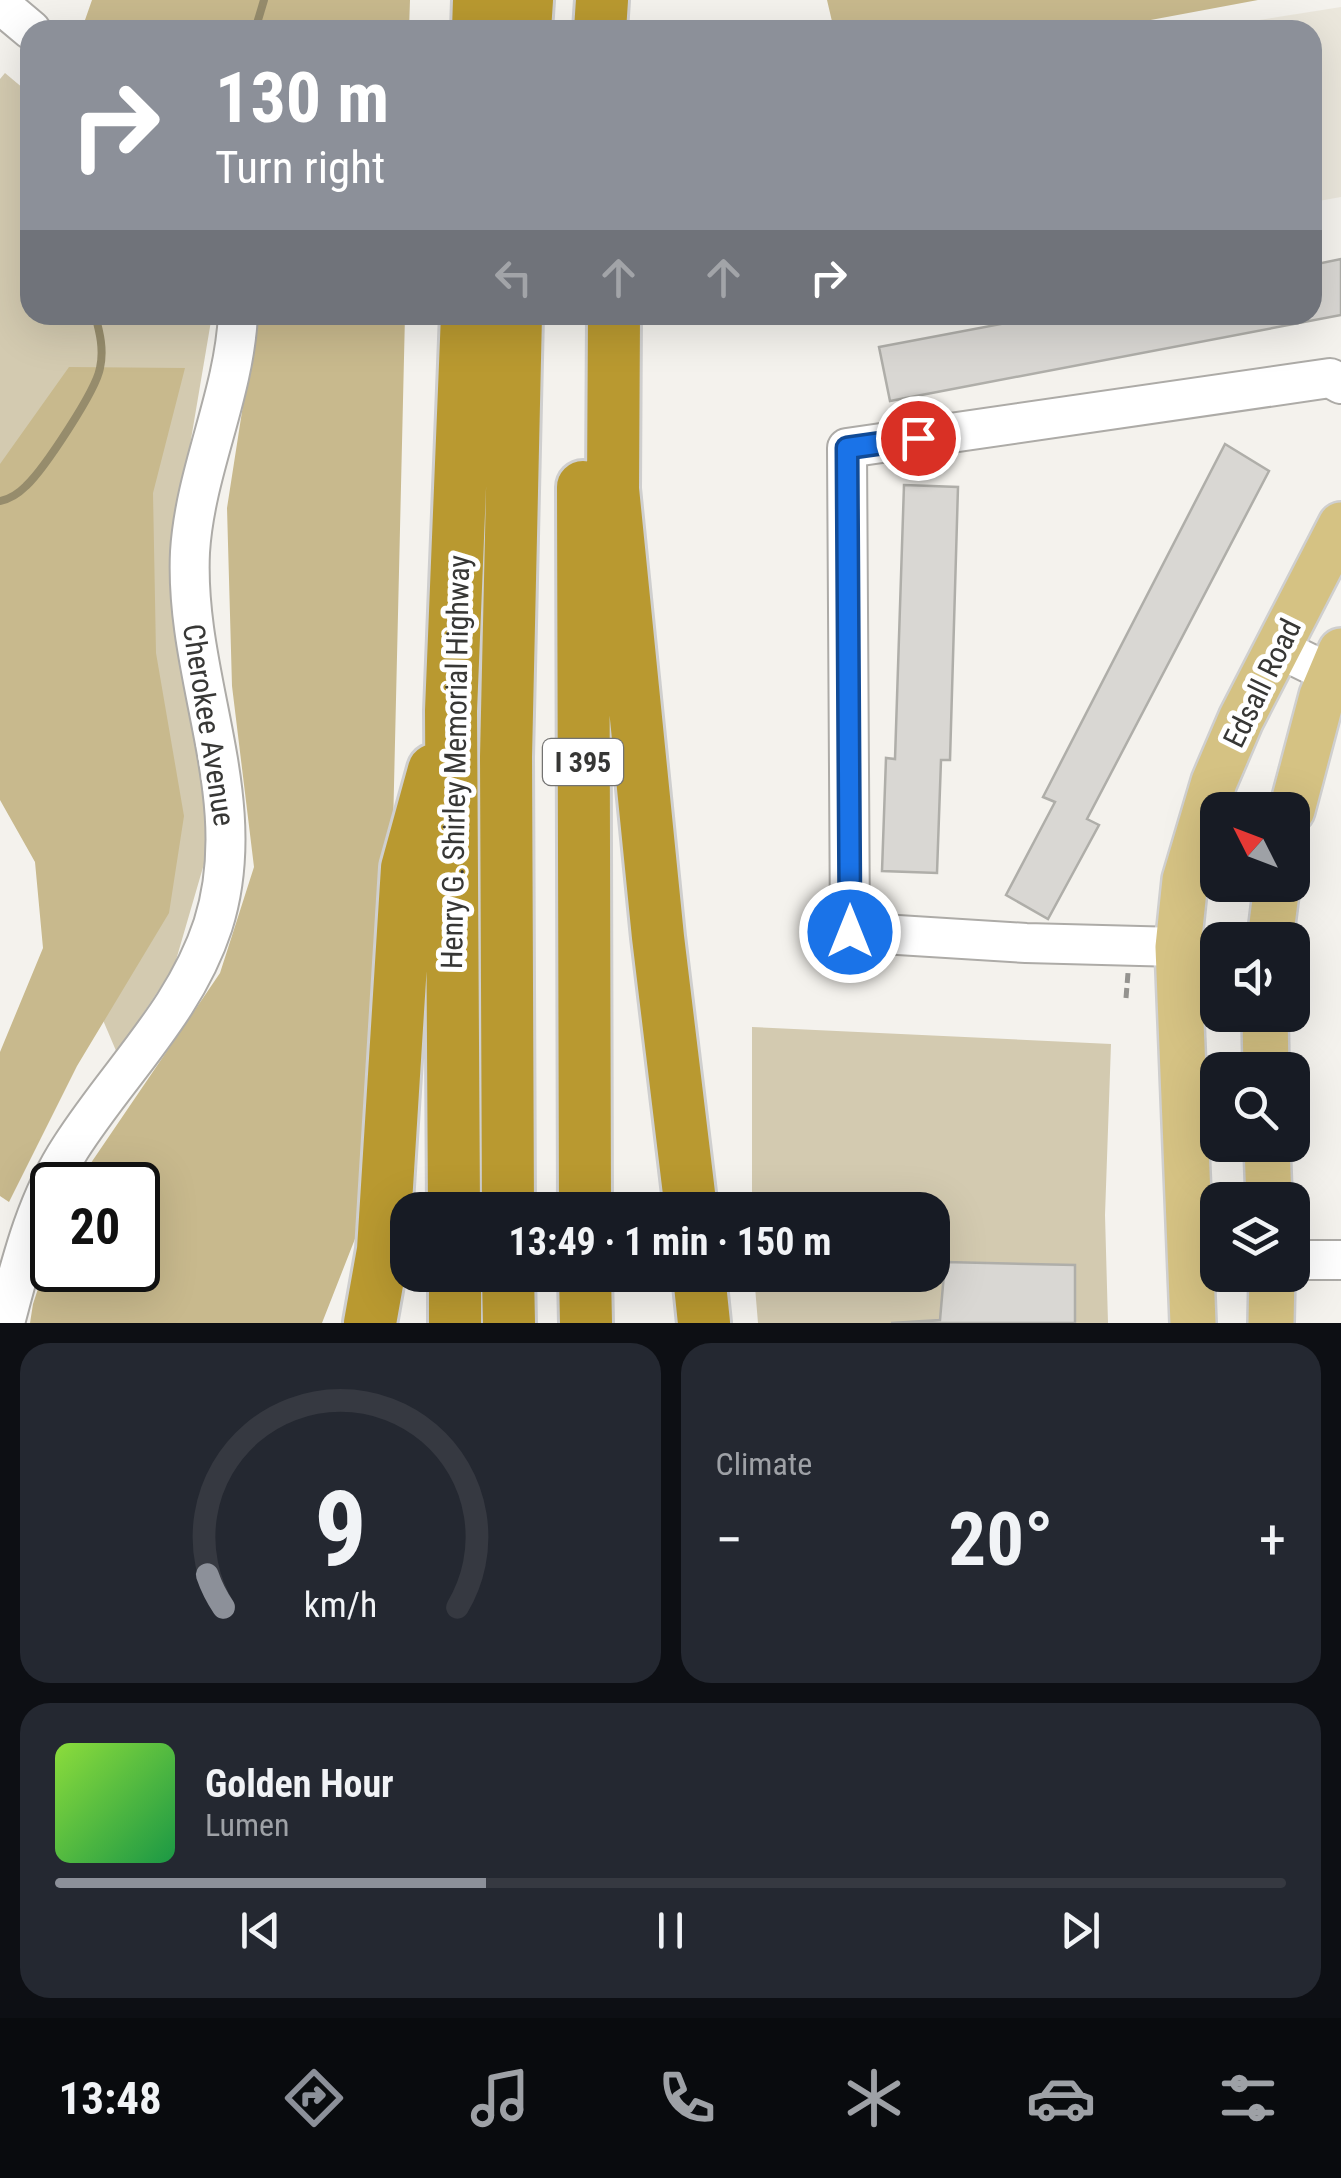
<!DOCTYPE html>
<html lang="en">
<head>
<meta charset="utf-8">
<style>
  body { margin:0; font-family:"Roboto Condensed",sans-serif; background:#242831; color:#f1f3f6; height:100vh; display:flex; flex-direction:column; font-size:38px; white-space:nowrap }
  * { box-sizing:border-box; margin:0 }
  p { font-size:32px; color:#9ea1a6 }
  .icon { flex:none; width:55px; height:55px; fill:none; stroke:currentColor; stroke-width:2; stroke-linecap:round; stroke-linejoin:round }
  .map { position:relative; height:1323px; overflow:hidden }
  .drawer { display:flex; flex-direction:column; gap:20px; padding:20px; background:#0d0f14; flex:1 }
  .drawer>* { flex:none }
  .top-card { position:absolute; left:20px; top:20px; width:1302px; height:305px; border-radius:30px; box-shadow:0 10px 40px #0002; background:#8c9099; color:#fff; overflow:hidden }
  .needle { width:65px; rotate:312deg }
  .buttons { position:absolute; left:1200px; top:792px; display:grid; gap:20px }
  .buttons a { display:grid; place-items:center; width:110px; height:110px; border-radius:20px; background:#171b24; box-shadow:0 10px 40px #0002; font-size:50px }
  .speed { position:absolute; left:30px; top:1162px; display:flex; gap:20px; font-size:50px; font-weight:700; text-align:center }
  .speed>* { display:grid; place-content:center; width:130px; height:130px; border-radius:50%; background:#171b24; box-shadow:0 10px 40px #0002; line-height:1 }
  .speed .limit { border:5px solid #111; border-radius:15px; background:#fff; color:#111 }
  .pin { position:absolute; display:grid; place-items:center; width:85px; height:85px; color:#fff; margin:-42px; border:5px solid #fff; border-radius:50%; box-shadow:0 2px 10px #0007 }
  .me { position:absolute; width:110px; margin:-55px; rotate:0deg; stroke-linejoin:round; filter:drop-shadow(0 0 8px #0008) }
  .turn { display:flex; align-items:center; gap:35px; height:210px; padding:0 30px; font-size:45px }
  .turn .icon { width:130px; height:130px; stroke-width:2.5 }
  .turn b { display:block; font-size:70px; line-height:85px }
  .lanes { display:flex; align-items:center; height:95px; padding:0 30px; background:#0003; justify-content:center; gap:50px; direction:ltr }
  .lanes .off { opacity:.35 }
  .big { font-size:75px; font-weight:700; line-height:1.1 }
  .drawer .card { flex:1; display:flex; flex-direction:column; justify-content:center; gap:15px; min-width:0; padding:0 35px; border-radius:30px; background:#242831 }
  .drawer .dial { align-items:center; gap:0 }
  .dial svg { height:260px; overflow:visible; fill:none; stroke:#363941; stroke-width:7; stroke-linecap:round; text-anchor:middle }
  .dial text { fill:#f1f3f6; stroke:none }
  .song { display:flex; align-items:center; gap:30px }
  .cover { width:120px; height:120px; border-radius:15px; background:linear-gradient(135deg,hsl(90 70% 55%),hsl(140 70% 35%)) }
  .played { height:10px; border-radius:5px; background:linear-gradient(90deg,#8c9099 35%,#363941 35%) }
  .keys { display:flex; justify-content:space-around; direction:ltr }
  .heat { display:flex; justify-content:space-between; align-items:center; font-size:55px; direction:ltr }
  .drawer .tiles { flex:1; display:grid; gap:20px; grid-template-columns:1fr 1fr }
  .card:last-child { grid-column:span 2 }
  .trip { position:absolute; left:390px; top:1192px; width:560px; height:100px; border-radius:30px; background:#171b24; box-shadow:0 10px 40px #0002; font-weight:700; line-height:100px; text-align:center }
  .tab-bar { display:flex; height:160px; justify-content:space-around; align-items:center; background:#090b0e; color:#9ea1a6 }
  .tab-bar .icon { width:70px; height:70px }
  .tab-bar .selected { color:#8c9099 }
  .tab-bar b { font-size:45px; color:#f1f3f6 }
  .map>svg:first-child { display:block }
</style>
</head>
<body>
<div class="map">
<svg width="1341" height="1323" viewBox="0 0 1341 1323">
  <rect width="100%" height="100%" fill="#f4f2ed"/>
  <path fill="#ebe7dc" d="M1341,7V197L1313,202L1312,30H1196Z"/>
  <path fill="#d3cab0" d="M5,73L30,94V315H212L173,546L207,766L206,857L174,967L117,1053L0,779V79Z
    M752,1027L1111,1044L1105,1215L1108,1323H758L754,1275H932V1210H752Z"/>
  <path fill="#c8b98d" d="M92,0H410L409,30H95L85,20Z
    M827,0H1258L1097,30H834Z
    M257,315H405L389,999L362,1221L322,1323H30L33,1304L52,1246V1270H138V1185H76L220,973L254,867L232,686L227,508Z
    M69,367L185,368L153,493L156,653L184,816L169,913L77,1066L9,1202L0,1196V1052L43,948L35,862L0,800V464Z"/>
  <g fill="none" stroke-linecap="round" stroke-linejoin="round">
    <path stroke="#968c6c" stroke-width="8" d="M255,30L264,0
      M0,501C11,499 18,494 26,486C44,469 96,391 100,368C104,350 100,333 95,315"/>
  </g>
  <path fill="#d9d7d3" stroke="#afaea9" stroke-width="2.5" d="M1341,259V315L890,401L879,347L1048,315H1312V265Z
    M1225,444L1269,471L1087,819L1099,825L1048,919L1006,895L1055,802L1043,797Z
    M904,485L958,487L950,760H941L937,873L882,871L886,758L895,759Z
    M945,1262L1075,1265V1323H891L940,1320Z"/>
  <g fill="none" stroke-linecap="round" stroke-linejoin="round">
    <g stroke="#adaba7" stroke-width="42">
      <path id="minor" d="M0,4L31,30
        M1278,648L1341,679
        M1178,947L1026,943L850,932L847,448L1330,378L1341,384
        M1292,1260H1341
        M5,1323C21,1262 36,1200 71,1147C119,1072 185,1011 213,925C253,799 184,679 190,552C195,471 234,396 238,315"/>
    </g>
    <g stroke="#cfcfcf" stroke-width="50">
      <path id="major" d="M1292,810L1322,696L1341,651
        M1270,940L1277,885
        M1265,1015L1266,1070
        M1267,1145L1269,1200
        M1193,1323L1178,947L1185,880L1214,782L1241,719L1341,525
        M1271,1323L1272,1275"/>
    </g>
    <g stroke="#cfcfcf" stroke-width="58">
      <path id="highway" d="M478,30L479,0
        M525,30L527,0
        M600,30L602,0
        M614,315L613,489L658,937L691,1210
        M583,487L585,1210
        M454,1210L451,711L467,315
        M508,1210L506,757L516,315
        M455,1275V1323
        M508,1275L509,1323
        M585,1275L586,1323
        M699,1275L704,1323
        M370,1323L383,1250L407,868L434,770"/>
    </g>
    <path stroke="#94938f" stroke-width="5" stroke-dasharray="10 5" stroke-linecap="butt" d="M1126,998L1128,973"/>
    <use href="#minor" stroke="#fff" stroke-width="38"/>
    <use href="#major" stroke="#d5c283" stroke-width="45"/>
    <use href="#highway" stroke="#b99930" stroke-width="52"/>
  </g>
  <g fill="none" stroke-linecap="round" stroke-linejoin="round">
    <g stroke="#114b97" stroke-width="25">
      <path id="route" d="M850,932L847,448L918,438"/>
    </g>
    <use href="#route" stroke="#1a73e8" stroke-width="18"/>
  </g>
  <g text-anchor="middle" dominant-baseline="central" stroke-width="10" stroke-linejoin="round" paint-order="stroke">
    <rect fill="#fff" stroke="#737372" stroke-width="2.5" x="543" y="739" width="80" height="46" rx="8"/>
    <g font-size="28" font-weight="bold" fill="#373735">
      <text x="583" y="762">I 395</text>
    </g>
    <g font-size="30" fill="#373735" stroke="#fff">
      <text transform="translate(1262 683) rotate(-64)">Edsall Road</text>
      <text transform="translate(209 725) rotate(81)">Cherokee Avenue</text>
      <text transform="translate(455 762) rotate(-89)">Henry G. Shirley Memorial Highway</text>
    </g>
  </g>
</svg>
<div class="buttons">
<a><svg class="needle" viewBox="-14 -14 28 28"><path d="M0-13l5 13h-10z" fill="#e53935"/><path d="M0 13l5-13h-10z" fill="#9ea1a6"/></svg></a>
<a><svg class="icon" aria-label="sound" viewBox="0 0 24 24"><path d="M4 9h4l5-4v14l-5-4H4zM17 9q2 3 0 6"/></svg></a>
<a><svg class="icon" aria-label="search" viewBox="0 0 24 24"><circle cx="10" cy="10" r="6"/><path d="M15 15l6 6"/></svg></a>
<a><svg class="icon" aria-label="layers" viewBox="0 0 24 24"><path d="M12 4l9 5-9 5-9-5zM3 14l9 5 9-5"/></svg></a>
</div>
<div class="speed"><div class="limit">20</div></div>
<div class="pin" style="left:918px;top:438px;background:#d93025"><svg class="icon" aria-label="arrive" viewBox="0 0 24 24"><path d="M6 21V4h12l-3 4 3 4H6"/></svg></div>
<svg class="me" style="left:850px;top:932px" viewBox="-20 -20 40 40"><circle r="17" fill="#1a73e8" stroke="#fff" stroke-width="3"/><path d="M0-11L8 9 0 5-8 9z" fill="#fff"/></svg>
<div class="trip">13:49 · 1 min · 150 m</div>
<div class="top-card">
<div class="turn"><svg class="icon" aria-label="right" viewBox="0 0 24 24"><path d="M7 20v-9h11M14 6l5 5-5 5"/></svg><div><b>130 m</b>Turn right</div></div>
<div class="lanes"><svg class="icon off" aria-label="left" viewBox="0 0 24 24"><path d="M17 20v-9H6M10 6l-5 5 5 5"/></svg><svg class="icon off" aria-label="ahead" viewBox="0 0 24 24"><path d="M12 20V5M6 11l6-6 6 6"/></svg><svg class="icon off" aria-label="ahead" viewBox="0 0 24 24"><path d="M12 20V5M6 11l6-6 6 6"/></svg><svg class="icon" aria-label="right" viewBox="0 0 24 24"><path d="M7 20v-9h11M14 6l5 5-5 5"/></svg></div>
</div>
</div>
<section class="drawer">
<div class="tiles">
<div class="card dial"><svg viewBox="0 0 100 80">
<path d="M14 69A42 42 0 1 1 86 69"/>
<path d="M14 69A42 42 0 0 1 9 59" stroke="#8c9099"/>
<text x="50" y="56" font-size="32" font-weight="700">9</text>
<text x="50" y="72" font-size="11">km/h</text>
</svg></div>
<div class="card"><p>Climate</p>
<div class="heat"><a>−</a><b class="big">20°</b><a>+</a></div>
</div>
<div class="card">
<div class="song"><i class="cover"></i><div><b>Golden Hour</b><p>Lumen</p></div></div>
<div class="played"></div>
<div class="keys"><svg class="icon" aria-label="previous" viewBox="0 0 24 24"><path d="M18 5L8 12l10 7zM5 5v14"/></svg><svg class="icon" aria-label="pause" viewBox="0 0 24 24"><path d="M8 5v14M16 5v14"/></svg><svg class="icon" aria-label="next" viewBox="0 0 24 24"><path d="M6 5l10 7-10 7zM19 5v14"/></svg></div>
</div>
</div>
</section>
<nav class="tab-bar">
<b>13:48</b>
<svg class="icon selected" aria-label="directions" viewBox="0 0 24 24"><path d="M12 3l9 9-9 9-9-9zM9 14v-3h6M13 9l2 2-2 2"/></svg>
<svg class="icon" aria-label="music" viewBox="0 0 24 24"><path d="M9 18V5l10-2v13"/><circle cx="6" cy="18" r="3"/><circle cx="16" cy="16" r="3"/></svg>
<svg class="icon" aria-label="phone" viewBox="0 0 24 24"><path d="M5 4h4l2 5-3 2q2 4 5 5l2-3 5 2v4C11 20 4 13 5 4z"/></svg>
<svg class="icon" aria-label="climate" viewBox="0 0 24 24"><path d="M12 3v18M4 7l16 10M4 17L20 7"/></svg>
<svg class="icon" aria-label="car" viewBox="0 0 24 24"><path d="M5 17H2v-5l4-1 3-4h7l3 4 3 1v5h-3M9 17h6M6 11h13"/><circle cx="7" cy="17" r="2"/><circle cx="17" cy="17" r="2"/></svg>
<svg class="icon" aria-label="filters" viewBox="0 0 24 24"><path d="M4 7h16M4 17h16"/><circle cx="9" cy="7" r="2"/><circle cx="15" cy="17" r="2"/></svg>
</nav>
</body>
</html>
